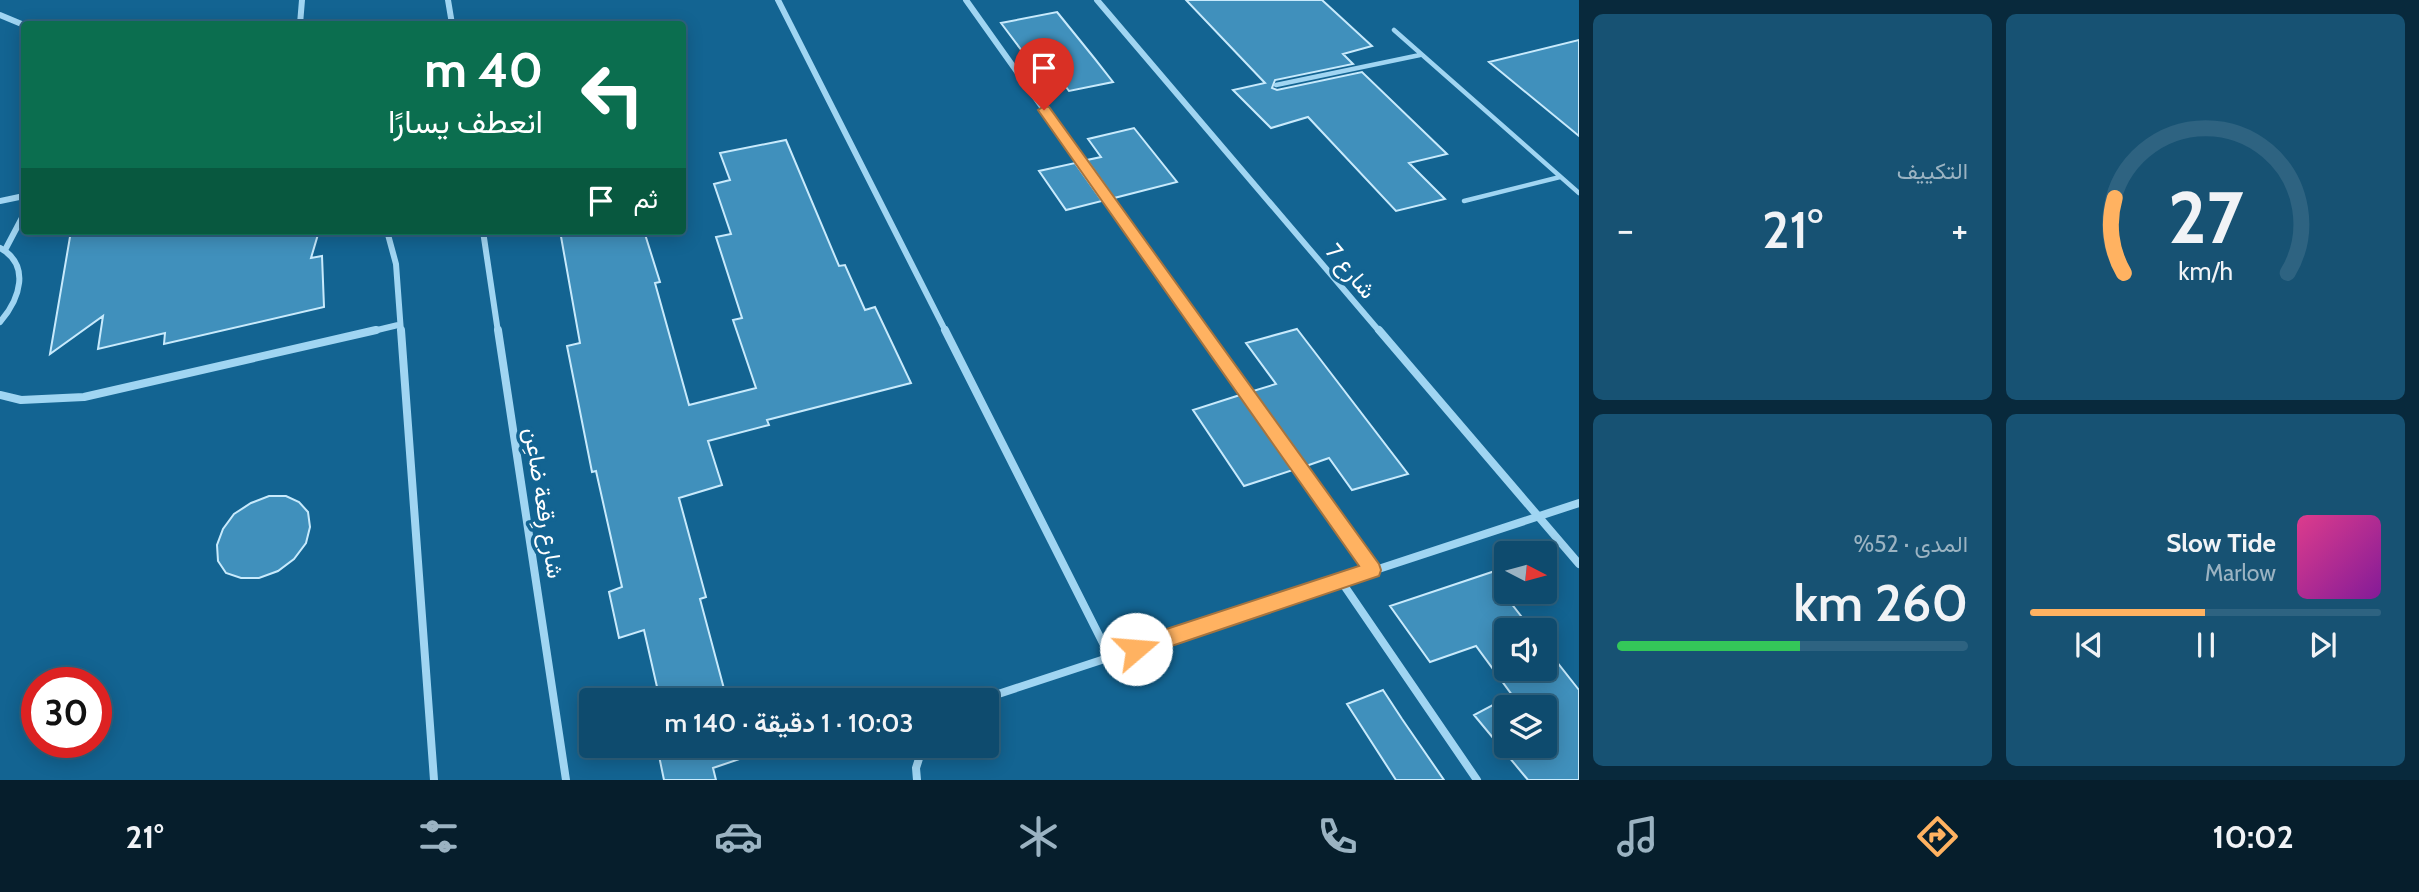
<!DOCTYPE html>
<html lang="ar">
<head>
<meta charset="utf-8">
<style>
  body { margin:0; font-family:Cabin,Vazirmatn,sans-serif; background:#175273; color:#f1f3f6; direction:rtl; height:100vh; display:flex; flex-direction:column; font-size:26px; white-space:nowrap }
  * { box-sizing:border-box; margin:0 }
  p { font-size:23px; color:#9bb3c2 }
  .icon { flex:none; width:38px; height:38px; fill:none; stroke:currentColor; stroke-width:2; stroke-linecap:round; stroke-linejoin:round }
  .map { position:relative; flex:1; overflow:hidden; direction:ltr }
  .sheet { display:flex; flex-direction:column; gap:14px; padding:14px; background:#08293c; width:840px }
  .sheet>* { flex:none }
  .banner { position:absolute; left:21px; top:21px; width:665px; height:214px; border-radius:7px; box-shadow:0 4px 18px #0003,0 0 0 2px #2e6381; direction:rtl; background:#0b6e4f; color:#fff; overflow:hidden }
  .needle { width:46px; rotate:96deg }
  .controls { position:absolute; left:1494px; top:541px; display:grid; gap:14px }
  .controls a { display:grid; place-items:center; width:63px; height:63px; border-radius:7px; background:#0e4b6e; box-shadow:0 4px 18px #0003,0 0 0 2px #2e6381; font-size:35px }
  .speed { position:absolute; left:21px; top:667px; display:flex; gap:14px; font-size:35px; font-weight:700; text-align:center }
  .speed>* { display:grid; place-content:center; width:91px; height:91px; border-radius:50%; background:#0e4b6e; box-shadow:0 4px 18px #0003,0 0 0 2px #2e6381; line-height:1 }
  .speed .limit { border:10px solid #d22; background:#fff; color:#111 }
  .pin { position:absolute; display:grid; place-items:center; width:60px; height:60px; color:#fff; margin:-72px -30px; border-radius:50% 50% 50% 0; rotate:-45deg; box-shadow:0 0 7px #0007 }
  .pin .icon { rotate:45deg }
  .me { position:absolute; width:77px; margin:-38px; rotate:72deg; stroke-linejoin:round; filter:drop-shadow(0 0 5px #0008) }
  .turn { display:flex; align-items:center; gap:24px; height:147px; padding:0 28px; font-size:32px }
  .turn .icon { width:91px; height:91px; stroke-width:2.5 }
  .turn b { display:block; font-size:49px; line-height:60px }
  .then { display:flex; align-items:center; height:66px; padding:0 28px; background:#0003; gap:14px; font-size:26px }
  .big { font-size:52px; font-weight:600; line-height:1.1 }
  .sheet .widget { flex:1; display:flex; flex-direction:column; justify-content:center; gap:10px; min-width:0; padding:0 24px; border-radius:10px; background:#175273 }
  .sheet .dial { align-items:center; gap:0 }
  .dial svg { height:182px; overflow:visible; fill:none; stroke:#2e6381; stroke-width:7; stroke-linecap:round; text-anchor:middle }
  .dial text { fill:#f1f3f6; stroke:none }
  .song { display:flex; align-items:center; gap:21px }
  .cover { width:84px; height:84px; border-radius:10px; background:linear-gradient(135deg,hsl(330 70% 55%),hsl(290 70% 35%)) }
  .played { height:7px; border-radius:4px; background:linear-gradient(90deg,#ffb261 50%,#2e6381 50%) }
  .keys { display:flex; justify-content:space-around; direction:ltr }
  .heat { display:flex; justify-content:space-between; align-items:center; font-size:38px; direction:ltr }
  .charge { height:10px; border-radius:5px; background:linear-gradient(90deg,#34c759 52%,#2e6381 0) }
  .sheet .tiles { flex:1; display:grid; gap:14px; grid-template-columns:repeat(2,1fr) }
  .trip { position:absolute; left:579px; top:688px; width:420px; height:70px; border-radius:7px; background:#0e4b6e; box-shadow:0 4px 18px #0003,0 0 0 2px #2e6381; font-weight:600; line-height:70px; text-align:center; direction:rtl }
  .tab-bar { display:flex; height:112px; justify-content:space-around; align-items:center; background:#061e2c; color:#9bb3c2 }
  .tab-bar .icon { width:49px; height:49px }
  .tab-bar .active { color:#ffb261 }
  .tab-bar b { font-size:32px; color:#f1f3f6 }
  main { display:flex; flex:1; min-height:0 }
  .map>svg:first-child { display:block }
</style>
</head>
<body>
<main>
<section class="sheet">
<div class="tiles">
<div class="widget dial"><svg viewBox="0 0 100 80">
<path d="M14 69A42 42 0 1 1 86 69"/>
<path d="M14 69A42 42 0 0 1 10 36" stroke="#ffb261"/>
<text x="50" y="56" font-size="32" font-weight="700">27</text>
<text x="50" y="72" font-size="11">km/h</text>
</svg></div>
<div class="widget"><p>التكييف</p>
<div class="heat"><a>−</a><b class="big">21°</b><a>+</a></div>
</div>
<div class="widget">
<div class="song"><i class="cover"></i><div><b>Slow Tide</b><p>Marlow</p></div></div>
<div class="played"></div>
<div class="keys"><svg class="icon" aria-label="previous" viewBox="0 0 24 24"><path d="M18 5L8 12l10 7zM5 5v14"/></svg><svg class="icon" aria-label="pause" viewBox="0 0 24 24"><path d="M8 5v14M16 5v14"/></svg><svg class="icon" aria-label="next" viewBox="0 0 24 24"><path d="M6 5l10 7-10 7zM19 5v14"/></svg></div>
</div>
<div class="widget"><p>المدى · 52%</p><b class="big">260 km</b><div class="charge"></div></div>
</div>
</section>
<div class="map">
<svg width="1579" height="780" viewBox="0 0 1579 780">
  <rect width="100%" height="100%" fill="#136492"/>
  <path fill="#4090bc" stroke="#c8eafc" stroke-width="2" fill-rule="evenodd" d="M1186,0H1322L1372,46L1343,54L1353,64L1275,80L1272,88L1277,90L1362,72L1447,154L1409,163L1445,199L1396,211L1308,117L1271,128L1233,90L1265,83Z
    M1057,12L1095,59L1113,82L1069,91L1052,68L1037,71L1001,23Z
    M1579,40V136L1489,62Z
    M1134,128L1177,182L1114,198L1087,160L1101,157L1088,139Z
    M786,140L839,266L845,265L865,310L875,307L911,383L767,420L769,425L708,441L722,485L679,498L706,597L700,599L727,700H660L644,630L619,638L609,592L622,587L596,471L592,472L567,346L580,343L560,231H644L660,282L655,283L689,405L756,388L733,320L742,318L716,237L731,234L714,184L730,180L720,153Z
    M1075,163L1102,201L1066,210L1039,171Z
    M71,231H319L311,258L322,256L324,307L164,344L165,333L98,349L103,316L50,354Z
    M1297,329L1408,474L1352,490L1329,458L1306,466L1253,391L1276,384L1246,343Z
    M1240,395L1293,470L1244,486L1193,410Z
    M269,496H286L299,502L308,512L310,527L306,543L294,559L278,571L259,578H241L226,573L218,561L217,545L223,529L234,514L251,503Z
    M1507,567V598L1532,630H1507V668H1545V647L1579,690V780H1528L1474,715L1512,695L1476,646L1430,662L1390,606ZM1507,707H1545V746H1507Z
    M1383,690L1402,719L1444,780H1396L1347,704Z
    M674,746H778L713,768L716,780H664L658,751Z"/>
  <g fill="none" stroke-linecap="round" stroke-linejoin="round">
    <path stroke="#a0d5f2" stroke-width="4.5" d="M1394,30L1579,193
      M1276,85L1420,55
      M1464,201L1560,177"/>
    <path stroke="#a0d5f2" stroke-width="6" d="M448,0L452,24
      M778,0L946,332
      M966,0L1202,332
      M1097,0L1380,332
      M0,15L24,25
      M300,24L302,0
      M0,201L24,196
      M387,231L396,264L401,332
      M483,231L498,332
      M0,248C31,265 20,299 0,322
      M5,250L24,214
      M369,332L398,325"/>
    <path stroke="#a0d5f2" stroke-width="8" d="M401,330L434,780
      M498,330L566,780
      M945,330L1110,657
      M1201,330L1372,570
      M1379,330L1579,564
      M0,395L21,400L84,397L376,330
      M1341,581L1477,780
      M980,700L1579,503
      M917,780L916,768L923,746"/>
  </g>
  <path fill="#ffb261" stroke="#a6743f" stroke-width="2" d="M1044,106L1049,107L1379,564L1381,570L1379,576L1136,658L1129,656L1126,649L1129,642L1136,639L1359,566L1040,113L1038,110Z"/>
  <g text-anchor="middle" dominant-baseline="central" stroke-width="7" stroke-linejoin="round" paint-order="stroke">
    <g font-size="23" fill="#fff" stroke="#136492">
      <text transform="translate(1351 271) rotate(50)">شارع 7</text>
      <text transform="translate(544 503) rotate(81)">شارع رِقعة ضاعِن</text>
    </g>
  </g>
</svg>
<div class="controls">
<a><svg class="needle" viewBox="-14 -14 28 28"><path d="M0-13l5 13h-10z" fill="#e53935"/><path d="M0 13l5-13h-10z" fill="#9bb3c2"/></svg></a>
<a><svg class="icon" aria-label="sound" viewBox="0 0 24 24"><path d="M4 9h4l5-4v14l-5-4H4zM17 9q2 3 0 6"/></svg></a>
<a><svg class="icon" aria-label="layers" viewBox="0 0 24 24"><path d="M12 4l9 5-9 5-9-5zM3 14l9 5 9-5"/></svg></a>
</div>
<div class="speed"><div class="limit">30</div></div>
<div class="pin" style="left:1044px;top:110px;background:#d93025"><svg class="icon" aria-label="arrive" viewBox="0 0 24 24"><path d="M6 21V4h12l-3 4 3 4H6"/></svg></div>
<svg class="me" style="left:1136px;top:649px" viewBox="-20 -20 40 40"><circle r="19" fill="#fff"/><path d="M0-13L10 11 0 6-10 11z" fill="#ffb261"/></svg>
<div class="trip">10:03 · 1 دقيقة · 140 m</div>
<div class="banner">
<div class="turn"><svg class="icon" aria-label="left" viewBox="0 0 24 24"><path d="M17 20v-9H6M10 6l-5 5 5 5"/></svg><div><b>40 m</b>انعطف يسارًا</div></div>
<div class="then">ثم<svg class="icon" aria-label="arrive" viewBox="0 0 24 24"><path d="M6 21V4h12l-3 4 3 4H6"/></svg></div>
</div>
</div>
</main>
<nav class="tab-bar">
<b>10:02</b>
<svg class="icon active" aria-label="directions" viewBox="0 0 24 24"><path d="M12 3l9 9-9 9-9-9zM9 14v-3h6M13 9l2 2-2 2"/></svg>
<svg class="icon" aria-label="music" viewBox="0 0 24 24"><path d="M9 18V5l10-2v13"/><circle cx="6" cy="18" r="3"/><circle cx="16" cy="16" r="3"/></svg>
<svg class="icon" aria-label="phone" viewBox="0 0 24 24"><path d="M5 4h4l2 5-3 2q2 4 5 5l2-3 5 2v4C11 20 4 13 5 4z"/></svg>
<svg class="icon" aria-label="climate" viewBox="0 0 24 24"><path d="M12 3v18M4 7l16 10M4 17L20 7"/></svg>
<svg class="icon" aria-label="car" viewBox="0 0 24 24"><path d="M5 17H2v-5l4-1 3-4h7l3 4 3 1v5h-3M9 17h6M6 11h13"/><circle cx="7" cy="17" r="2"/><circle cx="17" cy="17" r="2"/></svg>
<svg class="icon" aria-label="filters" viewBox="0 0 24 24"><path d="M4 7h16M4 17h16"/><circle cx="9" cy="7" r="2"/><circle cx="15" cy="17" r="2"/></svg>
<b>21°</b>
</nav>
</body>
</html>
